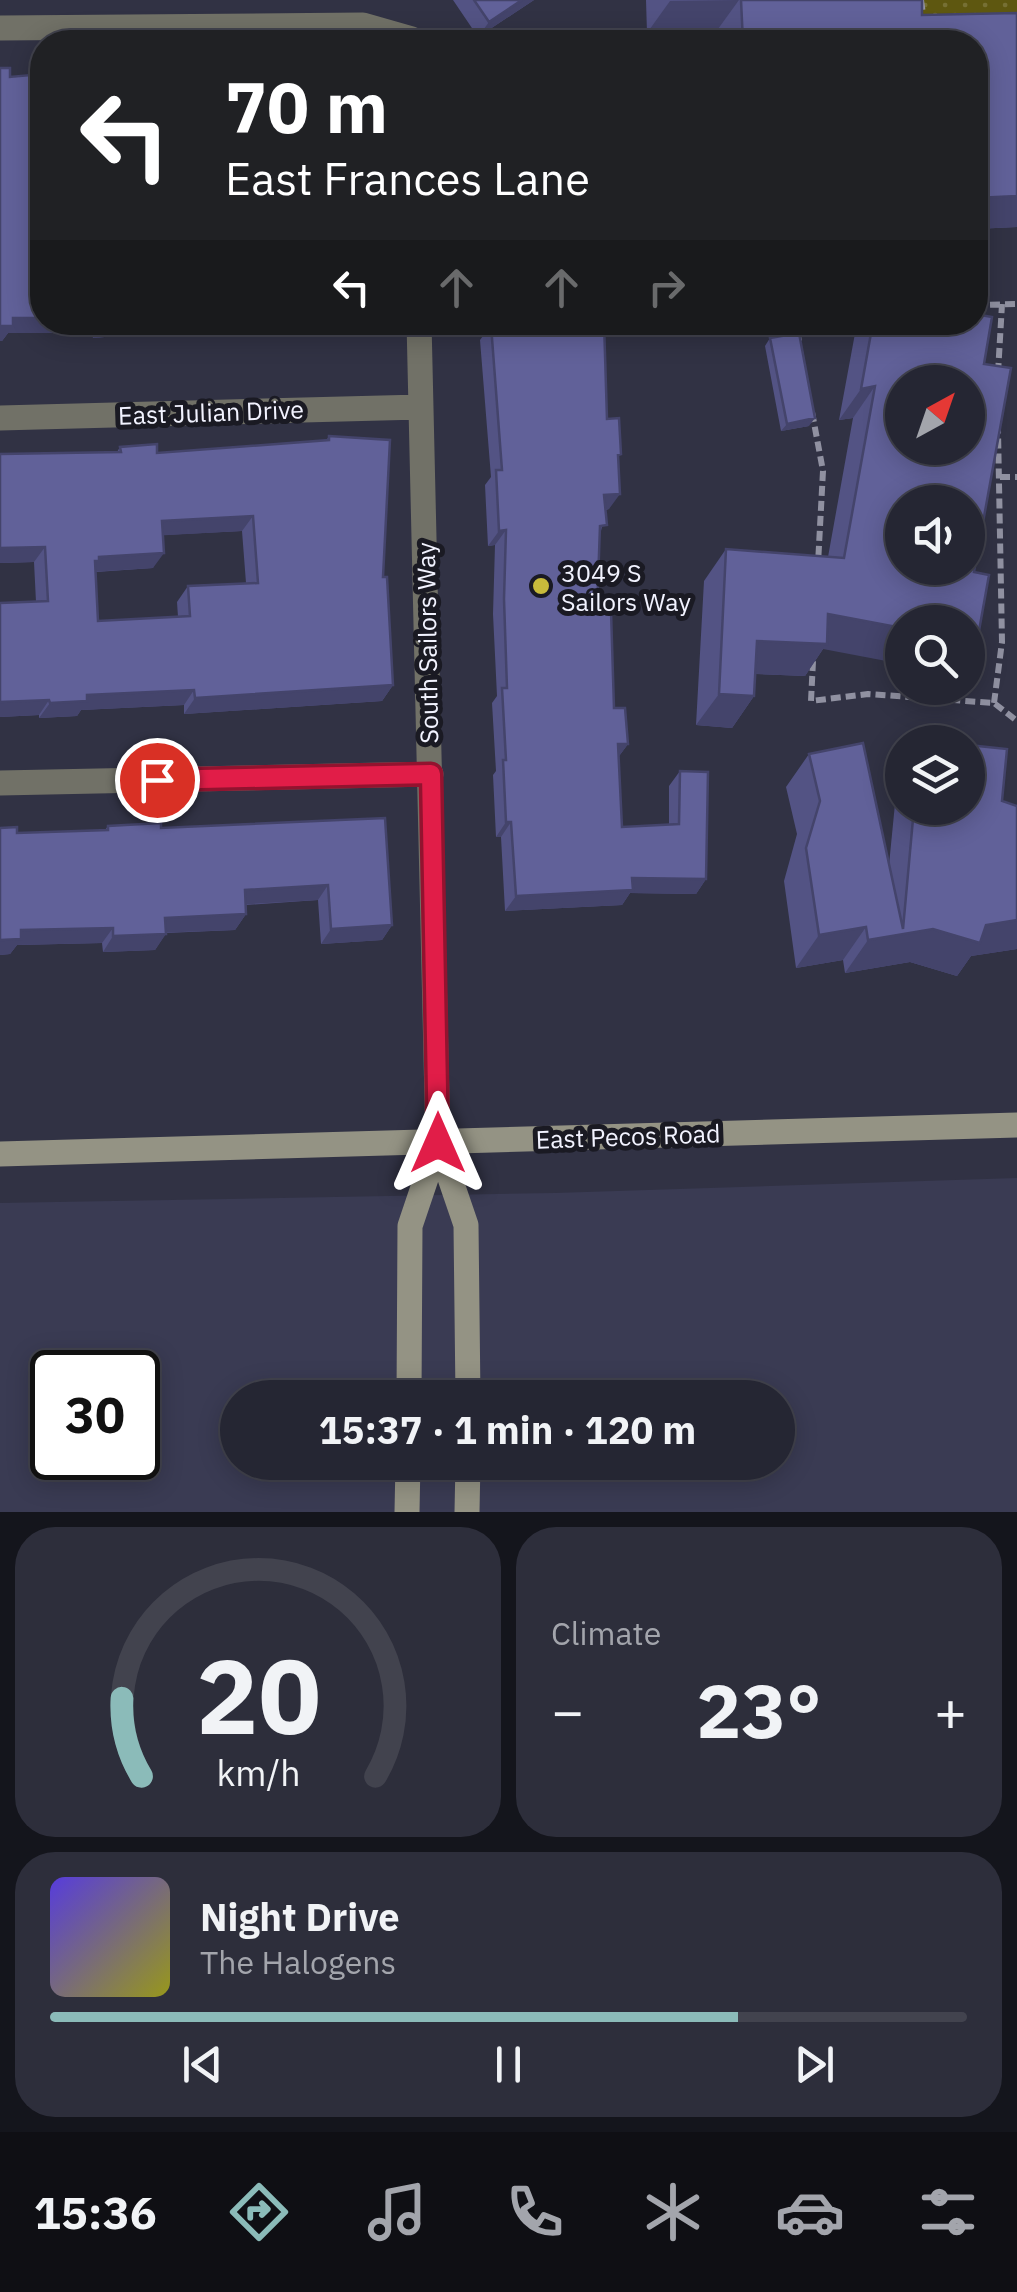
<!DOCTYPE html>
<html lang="en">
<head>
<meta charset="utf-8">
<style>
  body { margin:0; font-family:"IBM Plex Sans",sans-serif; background:#2d2e3b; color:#f1f3f6; height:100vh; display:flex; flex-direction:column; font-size:38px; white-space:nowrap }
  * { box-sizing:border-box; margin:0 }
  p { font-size:32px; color:#a3a5ac }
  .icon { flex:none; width:55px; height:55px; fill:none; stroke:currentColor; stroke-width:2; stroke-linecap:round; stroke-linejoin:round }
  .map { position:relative; height:1512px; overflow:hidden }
  .drawer { display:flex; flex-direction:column; gap:15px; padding:15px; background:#14151c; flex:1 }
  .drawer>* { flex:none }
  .hud { position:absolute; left:30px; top:30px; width:958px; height:305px; border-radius:40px; box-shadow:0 5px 25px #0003,0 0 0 2px #42434e; background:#202124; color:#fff; overflow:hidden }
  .needle { width:65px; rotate:40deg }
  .buttons { position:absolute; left:885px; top:365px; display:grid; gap:20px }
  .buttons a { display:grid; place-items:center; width:100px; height:100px; border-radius:50%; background:#252633; box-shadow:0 5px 25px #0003,0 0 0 2px #42434e; font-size:50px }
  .speed { position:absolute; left:30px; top:1350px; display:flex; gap:20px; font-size:50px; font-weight:700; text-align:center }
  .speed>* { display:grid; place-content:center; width:130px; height:130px; border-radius:50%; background:#252633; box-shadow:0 5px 25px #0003,0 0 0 2px #42434e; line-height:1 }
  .speed .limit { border:5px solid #111; border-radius:15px; background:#fff; color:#111 }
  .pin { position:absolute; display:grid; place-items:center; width:85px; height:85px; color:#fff; margin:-42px; border:5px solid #fff; border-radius:50%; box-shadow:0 2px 10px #0007 }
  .me { position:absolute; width:110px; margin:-55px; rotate:0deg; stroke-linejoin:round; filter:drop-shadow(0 0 8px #0008) }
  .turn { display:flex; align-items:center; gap:35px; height:210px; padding:0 30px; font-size:45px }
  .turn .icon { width:130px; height:130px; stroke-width:2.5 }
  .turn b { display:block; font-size:70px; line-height:85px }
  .lanes { display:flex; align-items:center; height:95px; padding:0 30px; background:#0003; justify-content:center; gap:50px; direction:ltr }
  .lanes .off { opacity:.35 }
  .big { font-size:75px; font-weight:700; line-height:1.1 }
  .drawer .tile { flex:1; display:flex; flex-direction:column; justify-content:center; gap:15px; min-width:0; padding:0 35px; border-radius:40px; background:#2d2e3b }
  .drawer .dial { align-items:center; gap:0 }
  .dial svg { height:260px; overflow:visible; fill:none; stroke:#42434e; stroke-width:7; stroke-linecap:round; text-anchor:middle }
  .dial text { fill:#f1f3f6; stroke:none }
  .song { display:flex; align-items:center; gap:30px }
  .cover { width:120px; height:120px; border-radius:15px; background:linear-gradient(135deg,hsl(250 70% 55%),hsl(60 70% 35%)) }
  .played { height:10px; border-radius:5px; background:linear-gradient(90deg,#8bbbb9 75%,#42434e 75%) }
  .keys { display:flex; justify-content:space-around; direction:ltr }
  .heat { display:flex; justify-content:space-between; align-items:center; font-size:55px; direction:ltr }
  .drawer .tiles { flex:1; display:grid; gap:15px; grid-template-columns:1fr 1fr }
  .tile:last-child { grid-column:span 2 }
  .trip { position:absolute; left:220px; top:1380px; width:575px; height:100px; border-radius:50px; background:#252633; box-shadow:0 5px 25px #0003,0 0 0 2px #42434e; font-weight:700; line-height:100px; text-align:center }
  .menu { display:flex; height:160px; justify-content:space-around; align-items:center; background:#0f0f14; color:#a3a5ac }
  .menu .icon { width:70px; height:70px }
  .menu .current { color:#8bbbb9 }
  .menu b { font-size:45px; color:#f1f3f6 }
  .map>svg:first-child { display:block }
</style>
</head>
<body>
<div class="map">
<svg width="1017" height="1512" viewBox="0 0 1017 1512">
  <defs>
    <pattern id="grass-dots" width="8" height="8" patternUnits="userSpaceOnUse" patternTransform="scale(2.5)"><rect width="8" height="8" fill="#5e5710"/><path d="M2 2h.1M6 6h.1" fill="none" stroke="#767034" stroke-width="1.8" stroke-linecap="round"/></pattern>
  </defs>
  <rect width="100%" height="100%" fill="#313244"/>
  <path fill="#3a3b53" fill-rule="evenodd" d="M1017,1178V1512H0V1203L555,1193ZM52,1372H138V1458H52ZM238,1398H778V1462H238Z"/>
  <path fill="url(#grass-dots)" d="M918,0H1017V29L922,31Z"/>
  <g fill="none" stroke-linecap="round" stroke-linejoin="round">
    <path stroke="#9091a1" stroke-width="6" stroke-dasharray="10 5" stroke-linecap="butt" d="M921,0L924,21
      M975,305L1017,304
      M795,322L799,341
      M998,373L1002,304
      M812,412L823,471L818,564
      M1000,477H1017
      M813,661L811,701L868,694L994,703L1017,721
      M994,703L1002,642L998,430"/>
    <path stroke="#717167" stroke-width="25" d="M0,28L363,25L412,39V42
      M419,322L438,1143
      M0,418L421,407
      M0,783L431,774"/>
    <path stroke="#949384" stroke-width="25" d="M438,1143L466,1225L468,1398
      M0,1154L1017,1125
      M409,1398L410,1226L438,1143
      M407,1512L408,1462
      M467,1512L468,1462"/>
  </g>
  <path fill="#535384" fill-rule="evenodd" d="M453,0H534L478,37Z
    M646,0H922V15L1017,13V227L975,229V42H719L718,29L647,33Z
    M0,68L42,322H375L371,327L285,333L232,330V326L93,338L92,333H8L2,341Z
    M488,322H604L607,419L618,458L609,509L606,510L600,535L597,611L614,708L628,744L619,756L622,827L669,824V786L680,771L706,879L696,894L630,893L622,905L505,911L501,837H496L493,775L496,771L492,703L497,696L493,614L495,545L488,546L485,485L491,477L480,340L488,329Z
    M859,322H975L984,364L974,572L977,642L968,655V622L823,649L805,676L755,674L754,696L732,728L696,725L704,581L726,549L828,557L853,418L839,420L856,328Z
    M770,338L809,426L781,431L765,346Z
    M329,436L383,577L393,685L382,701L184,714V705L81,710L77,716L39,718V715L0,717V603L36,602L34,562L0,563V454L117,452L120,447L157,453L326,441ZM242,531L246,583L188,586L177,602L178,617L98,621L96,572L153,568L163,535Z
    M809,754L889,865L898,773L902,766V808H968L1002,801L1017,806V949L971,956L957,976L910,962L845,973L843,960L796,968L784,881L797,834L786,787Z
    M385,818L392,925L382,940L321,944L318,900L245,905L246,914L235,930L166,933L155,950L103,952L102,943L17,945L10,954L0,955V828L17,833L105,830L108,826L161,828Z"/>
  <path fill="#44446b" d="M522,0H534L478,37L489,22Z
    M739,0L718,29L647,33L670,1Z
    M1017,196V227L975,229V198Z
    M13,318H42V322H100L92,333H8L2,341H0V326Z
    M103,322H235L232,326L93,338Z
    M237,322H375L371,327L285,333L232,330Z
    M875,386L853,418L839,420L861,389Z
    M815,418L809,426L781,431L787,424Z
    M620,494L609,509L594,510L604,495Z
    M253,516L242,531L151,536L162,521Z
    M506,530L495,545L488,546L499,531Z
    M45,547L34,562L0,563V548Z
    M164,553L153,568L91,572L88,577L99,557Z
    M828,614L902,628V664L823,649L805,676L735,673L757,641Z
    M968,640L977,642L968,655Z
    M393,685L382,701L184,714L195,698Z
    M194,690L184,705L81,710L77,716L39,718L50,703L87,695Z
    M719,694L754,696L732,728L696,725Z
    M49,700L39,715L0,717V702Z
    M618,744H628L617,759Z
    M506,822H511L501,837H496Z
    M632,878L706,879L696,894L630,893L622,905L505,911L516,896Z
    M328,885L318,900L234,905L245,890Z
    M246,914L235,930L154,933L165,918Z
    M1017,920V949L971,956L957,976L910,962L845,973L868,940L933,929L986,925Z
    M392,925L382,940L321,944L331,929Z
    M866,927L843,960L796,968L819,935Z
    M113,928L102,943L17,945L10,954L0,955V940L21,930Z
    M166,934L155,950L103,952L113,936Z"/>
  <path fill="#616199" stroke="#44446b" stroke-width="2.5" fill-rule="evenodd" d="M474,0H522L489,22Z
    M741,0H922V15L1017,13V196L975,198V42H743Z
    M590,32L591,42H489L488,35Z
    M0,68H10V77L42,74V318H13V326H0Z
    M975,314L992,317L984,364L1011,368L974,572L989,575L977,642L968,640V622H902V628L828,614L827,644L757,641L754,696L719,694L726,549L844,558L875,386L861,389L873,322H975ZM902,382H968V448H902ZM902,502H968V568H902Z
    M499,322H604L607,419L619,418L621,454L618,455L620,494L604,495L607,525L600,526L597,611H611L614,708H625L628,744H618L622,827L679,824L680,771L708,772L706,879L632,878L633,890L516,896L511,822H506L503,760H506L502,688H507L504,599L506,530L499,531L496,470H502L491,325L499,324Z
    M799,333L815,418L787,424L770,338Z
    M329,436L390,440L383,577H387L393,685L195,698L194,690L87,695V701L50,703L49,700L0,702V603L48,601L45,547L0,548V454L121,452L120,447L157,444V453L329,440ZM253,516L258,583L188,586L190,616L98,621L95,561H99V557L164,553L162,521Z
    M921,740L946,742H920Z
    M863,743L903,929L914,808H968V745L1007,749L1002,801L1017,806V920L986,925L980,943L933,929L868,940L866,927L819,935L806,848L820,801L809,754Z
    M385,818L392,925L331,929L328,885L245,890L246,914L165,918L166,934L113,936V928L21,930V939L0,940V828L17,827V833L108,830V826L161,823V828Z"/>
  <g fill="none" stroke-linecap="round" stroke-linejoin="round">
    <g stroke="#92132f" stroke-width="25">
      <path id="route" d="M157,780L431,774L438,1143"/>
    </g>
    <use href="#route" stroke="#e11d48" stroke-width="18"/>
  </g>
  <circle fill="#c8bb3b" stroke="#1a1a23" stroke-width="4" cx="541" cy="586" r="10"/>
  <g text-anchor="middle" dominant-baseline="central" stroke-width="10" stroke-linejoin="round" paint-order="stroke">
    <g font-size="25" fill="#f2f3ff" stroke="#1a1a23">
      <text transform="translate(211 412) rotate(-2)">East Julian Drive</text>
      <text transform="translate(427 643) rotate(-91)">South Sailors Way</text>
      <text transform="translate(628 1136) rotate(-2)">East Pecos Road</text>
    </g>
    <g font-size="25" fill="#f2f3ff" stroke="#1a1a23" text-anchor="start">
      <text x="561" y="572">3049 S<tspan x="561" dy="29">Sailors Way</tspan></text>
    </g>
  </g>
</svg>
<div class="buttons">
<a><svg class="needle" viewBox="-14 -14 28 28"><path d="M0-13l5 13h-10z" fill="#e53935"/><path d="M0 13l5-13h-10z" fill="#a3a5ac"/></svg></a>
<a><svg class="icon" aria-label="sound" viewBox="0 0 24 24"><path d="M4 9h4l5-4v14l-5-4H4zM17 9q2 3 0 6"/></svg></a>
<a><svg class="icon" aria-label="search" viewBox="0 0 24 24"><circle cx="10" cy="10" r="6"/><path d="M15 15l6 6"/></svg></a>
<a><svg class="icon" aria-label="layers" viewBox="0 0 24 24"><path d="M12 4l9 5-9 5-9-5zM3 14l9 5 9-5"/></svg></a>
</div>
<div class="speed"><div class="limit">30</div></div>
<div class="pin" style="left:157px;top:780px;background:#d93025"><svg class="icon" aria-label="arrive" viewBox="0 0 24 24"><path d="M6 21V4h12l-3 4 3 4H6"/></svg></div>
<svg class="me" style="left:438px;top:1143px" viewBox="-20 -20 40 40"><path d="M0-17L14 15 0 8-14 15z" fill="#e11d48" stroke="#fff" stroke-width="4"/></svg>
<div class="trip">15:37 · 1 min · 120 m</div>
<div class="hud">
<div class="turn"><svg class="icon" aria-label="left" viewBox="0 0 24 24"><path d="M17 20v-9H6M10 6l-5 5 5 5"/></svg><div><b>70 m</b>East Frances Lane</div></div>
<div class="lanes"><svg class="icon" aria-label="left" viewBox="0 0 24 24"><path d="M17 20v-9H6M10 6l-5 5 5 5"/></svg><svg class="icon off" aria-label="ahead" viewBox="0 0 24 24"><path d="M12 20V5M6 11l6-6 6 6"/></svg><svg class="icon off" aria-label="ahead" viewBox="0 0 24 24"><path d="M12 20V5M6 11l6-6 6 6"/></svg><svg class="icon off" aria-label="right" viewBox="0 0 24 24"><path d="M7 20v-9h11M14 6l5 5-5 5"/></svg></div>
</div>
</div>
<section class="drawer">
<div class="tiles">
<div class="tile dial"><svg viewBox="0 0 100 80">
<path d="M14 69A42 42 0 1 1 86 69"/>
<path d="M14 69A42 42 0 0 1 8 45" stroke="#8bbbb9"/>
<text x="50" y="56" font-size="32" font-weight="700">20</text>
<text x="50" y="72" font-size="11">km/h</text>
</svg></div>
<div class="tile"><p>Climate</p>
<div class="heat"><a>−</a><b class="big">23°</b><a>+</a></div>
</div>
<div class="tile">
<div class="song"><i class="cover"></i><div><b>Night Drive</b><p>The Halogens</p></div></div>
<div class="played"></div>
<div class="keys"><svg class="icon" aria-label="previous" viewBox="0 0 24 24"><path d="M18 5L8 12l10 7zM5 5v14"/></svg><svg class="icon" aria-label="pause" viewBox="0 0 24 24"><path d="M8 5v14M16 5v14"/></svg><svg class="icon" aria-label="next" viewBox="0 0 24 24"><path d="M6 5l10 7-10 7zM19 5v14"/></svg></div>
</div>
</div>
</section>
<nav class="menu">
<b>15:36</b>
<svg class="icon current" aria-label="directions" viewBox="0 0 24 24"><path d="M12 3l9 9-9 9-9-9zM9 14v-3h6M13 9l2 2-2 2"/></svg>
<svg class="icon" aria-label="music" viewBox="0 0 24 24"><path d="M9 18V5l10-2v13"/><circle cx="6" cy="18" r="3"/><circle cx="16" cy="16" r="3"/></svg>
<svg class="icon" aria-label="phone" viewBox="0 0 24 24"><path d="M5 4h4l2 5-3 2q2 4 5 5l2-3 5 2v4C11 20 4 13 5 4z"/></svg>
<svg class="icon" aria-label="climate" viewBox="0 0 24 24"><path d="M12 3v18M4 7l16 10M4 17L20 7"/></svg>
<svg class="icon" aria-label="car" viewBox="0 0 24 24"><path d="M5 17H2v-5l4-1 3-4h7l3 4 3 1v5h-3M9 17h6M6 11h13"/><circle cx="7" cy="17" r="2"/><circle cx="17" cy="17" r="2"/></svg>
<svg class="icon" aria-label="filters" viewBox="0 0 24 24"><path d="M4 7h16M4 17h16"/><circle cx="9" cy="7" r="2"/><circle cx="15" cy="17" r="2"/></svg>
</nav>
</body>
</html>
